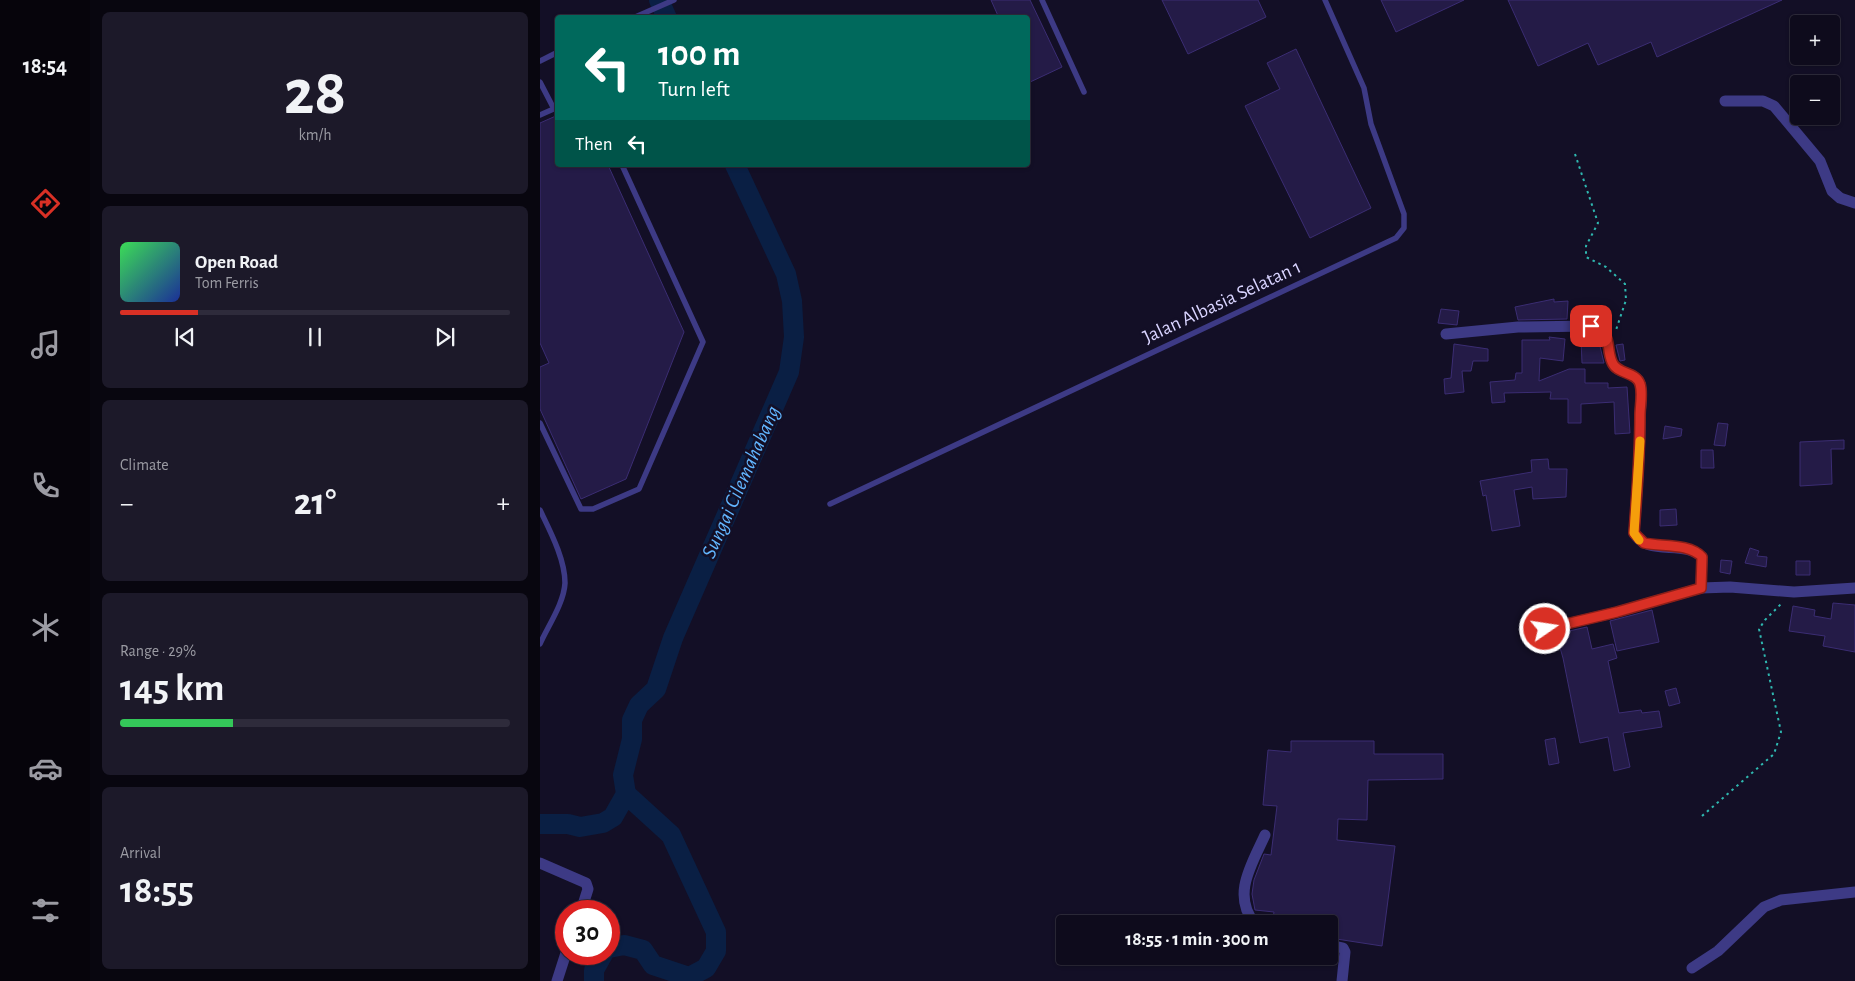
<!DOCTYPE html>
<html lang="en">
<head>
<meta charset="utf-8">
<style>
  body { margin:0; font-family:"Alegreya Sans",sans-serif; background:#1c1929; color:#f1f3f6; height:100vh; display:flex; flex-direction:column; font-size:19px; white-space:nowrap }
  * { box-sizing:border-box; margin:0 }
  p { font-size:16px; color:#9b9ba3 }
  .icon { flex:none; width:28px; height:28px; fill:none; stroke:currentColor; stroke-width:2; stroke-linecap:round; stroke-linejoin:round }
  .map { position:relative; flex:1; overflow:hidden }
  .details { display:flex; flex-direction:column; gap:12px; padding:12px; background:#08060f; width:450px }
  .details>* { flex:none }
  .guide { position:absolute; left:15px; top:15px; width:475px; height:152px; border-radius:5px; box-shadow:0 1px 4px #0004,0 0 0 1px #2e2b3b; background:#00695c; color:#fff; overflow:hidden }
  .tools { position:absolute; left:1250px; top:15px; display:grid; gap:10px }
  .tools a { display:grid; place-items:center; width:50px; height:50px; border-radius:5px; background:#0e0b1c; box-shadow:0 1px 4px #0004,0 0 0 1px #2e2b3b; font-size:25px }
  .speed { position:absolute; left:15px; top:900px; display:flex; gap:10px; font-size:25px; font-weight:700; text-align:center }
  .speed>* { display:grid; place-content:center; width:65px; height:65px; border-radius:50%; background:#0e0b1c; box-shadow:0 1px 4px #0004,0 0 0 1px #2e2b3b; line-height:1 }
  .speed .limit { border:8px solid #d22; background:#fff; color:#111 }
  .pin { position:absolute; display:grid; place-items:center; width:42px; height:42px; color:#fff; margin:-21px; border-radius:10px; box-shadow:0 2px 8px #0006 }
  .me { position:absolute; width:55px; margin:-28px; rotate:77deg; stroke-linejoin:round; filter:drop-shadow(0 0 4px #0008) }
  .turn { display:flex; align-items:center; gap:18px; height:105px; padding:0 20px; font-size:22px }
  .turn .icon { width:65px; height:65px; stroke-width:2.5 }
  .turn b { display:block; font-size:35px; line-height:42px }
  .then { display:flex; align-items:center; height:48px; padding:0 20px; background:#0003; gap:10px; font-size:19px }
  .big { font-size:38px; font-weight:700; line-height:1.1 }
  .details .widget { flex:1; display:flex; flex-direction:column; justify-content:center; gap:8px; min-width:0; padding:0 18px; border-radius:8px; background:#1c1929 }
  .details .dial { align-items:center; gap:0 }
  .dial b { font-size:65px; line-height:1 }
  .song { display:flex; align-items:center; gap:15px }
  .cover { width:60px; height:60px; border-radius:8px; background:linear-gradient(135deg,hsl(130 70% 55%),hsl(230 70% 35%)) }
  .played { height:5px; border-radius:2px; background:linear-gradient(90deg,#d93025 20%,#2e2b3b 20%) }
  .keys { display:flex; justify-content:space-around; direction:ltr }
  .heat { display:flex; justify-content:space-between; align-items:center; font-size:28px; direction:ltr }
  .charge { height:8px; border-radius:4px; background:linear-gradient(90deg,#34c759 29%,#2e2b3b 0) }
  .trip { position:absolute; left:516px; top:915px; width:282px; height:50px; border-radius:5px; background:#0e0b1c; box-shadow:0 1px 4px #0004,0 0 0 1px #2e2b3b; font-weight:700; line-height:50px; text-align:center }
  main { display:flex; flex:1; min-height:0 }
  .dock { display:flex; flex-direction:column; width:90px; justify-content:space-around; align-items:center; background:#06040b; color:#9b9ba3 }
  .dock .icon { width:35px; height:35px }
  .dock .selected { color:#d93025 }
  .dock b { font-size:22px; color:#f1f3f6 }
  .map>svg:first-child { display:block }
</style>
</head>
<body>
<main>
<nav class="dock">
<b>18:54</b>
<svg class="icon selected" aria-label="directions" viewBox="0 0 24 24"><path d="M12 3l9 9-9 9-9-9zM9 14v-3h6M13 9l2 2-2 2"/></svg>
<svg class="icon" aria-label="music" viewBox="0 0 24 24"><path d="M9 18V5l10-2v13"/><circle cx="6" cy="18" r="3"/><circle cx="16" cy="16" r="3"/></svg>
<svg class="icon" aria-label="phone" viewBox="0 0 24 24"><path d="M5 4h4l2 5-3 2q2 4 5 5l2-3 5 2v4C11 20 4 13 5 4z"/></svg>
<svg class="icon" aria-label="climate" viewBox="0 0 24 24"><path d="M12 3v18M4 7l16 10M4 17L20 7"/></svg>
<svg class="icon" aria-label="car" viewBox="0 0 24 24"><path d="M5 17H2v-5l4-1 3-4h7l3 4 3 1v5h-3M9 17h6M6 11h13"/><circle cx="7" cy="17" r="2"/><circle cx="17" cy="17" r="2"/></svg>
<svg class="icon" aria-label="filters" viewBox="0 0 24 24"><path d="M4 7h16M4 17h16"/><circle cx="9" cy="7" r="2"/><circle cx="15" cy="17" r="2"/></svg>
</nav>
<section class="details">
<div class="widget dial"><b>28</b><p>km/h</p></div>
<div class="widget">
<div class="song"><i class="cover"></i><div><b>Open Road</b><p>Tom Ferris</p></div></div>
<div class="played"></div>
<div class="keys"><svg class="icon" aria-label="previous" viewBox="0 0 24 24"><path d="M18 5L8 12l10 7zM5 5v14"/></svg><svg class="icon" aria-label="pause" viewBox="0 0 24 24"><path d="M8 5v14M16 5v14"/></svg><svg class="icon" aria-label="next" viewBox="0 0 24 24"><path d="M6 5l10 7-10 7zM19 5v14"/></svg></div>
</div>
<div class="widget"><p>Climate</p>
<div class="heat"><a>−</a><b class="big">21°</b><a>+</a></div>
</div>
<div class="widget"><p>Range · 29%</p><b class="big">145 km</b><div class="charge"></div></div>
<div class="widget"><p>Arrival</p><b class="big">18:55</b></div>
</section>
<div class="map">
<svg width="1315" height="981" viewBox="0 0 1315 981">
  <rect width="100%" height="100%" fill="#130f26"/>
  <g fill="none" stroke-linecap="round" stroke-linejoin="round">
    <path stroke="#0a1f44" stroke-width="20" d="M119,0L127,18
      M86,794L83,775L92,739V720L99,705L116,689L133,638L249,372L254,337L252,301L246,274L195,165
      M0,824H28L40,827L63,823L73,817L86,794
      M69,948L84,945L103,950L113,965L149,977L166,968L176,951V932L131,835L86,794
      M54,981V970L63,954"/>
  </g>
  <path fill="#241b47" stroke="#3b2d73" d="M451,0H490L522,67L488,83V18H459Z
    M622,0H718L726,17L648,54Z
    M841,0H924L856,32Z
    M968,0H1242L1117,57L1111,42L1058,65L1048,43L998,66Z
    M756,49L831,208L770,238L705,106L740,89L727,63Z
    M18,115V165H68L144,332L86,479L41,499L0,409V367L9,363L0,343V123Z
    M1014,299V302L1028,301L1027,319L978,320L975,307Z
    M901,309L919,311L917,325L898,323Z
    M1009,337L1025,339L1023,361L1000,358L999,381L1029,369H1045V383H1068V388L1087,387L1090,433L1075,434L1074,402L1041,404V423H1028V399H1010L1011,392L964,393L965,402L952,403L950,382L975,380L976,373H982V340H1010Z
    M1058,338L1064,363H1042L1041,339Z
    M914,344L948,349V361H933L931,371H922L924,392L905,394L904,379L911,378Z
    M1083,344L1085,360L1080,361L1076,345Z
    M1178,423L1188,424L1185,446L1174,445Z
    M1125,426L1142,429L1141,436L1123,439Z
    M1304,440V449H1291L1292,484L1260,486V442Z
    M1161,450H1173L1174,468H1161Z
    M1008,459L1009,469H1027L1026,497L993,499L992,487L974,490L980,526L952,531L946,495L943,496L940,481L992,472L991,460Z
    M1136,509L1137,525L1120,526V510Z
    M1210,548L1219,551L1217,556L1227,557L1226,567L1205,563Z
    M1181,560L1192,561L1190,574L1180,572Z
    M1256,561H1270V575H1256Z
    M1293,603L1315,605V652L1283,646L1285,636L1249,631L1253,606L1275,610L1274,616L1291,619Z
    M1112,610L1119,642L1077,651L1070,621Z
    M1047,627L1052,649L1073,644L1077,658L1068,661L1079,713L1101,710L1102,713L1119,711L1122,727L1083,733L1090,767L1074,771L1068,737L1040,743L1023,658L1016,634Z
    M1136,688L1140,703L1129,706L1125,691Z
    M1015,738L1019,763L1009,765L1005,740Z
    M751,741H834V754H903V779L828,780L827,820L798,819L797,840L855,846L842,946L790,938V924H732L734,912L715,910L712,894L714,880L724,854L731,855L737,806L723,805L728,750L751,752Z"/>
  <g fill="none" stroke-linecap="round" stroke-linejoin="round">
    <path stroke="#2fb8b0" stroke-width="2" stroke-dasharray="2.5 4" stroke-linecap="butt" d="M1035,154L1058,223L1046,246V257L1066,267L1085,284L1086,300L1076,330
      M1162,816L1234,754L1241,732L1219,629L1225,620L1243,602"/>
    <path stroke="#3d3a85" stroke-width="5.5" d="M502,0L544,92
      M93,18L134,0
      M0,61L18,52
      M0,82L14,109
      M0,115L18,107
      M0,423L41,509H53L99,489L163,342L82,165
      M290,504L856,238L864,228V214L831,124L824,88L785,0
      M0,510C10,531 25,559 25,583C24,603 8,626 0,644"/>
    <path stroke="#3d3a85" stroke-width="11" d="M1185,101H1223L1234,106L1280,161L1292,191L1300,198L1315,203
      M906,334L978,327L1051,326C1074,333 1064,345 1072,362C1077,375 1096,371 1100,384C1103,394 1100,408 1100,419C1100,457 1097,495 1094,533C1107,557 1144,539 1162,557L1161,588L1190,587L1254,592L1315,588
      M1005,629L1077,612L1161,588
      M0,863L46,883L48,889L41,911
      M715,924C691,895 712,864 725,835
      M790,945L803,948L805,952L802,981
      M1152,968L1178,951L1224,907L1241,900L1315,892
      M17,981L26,953"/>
  </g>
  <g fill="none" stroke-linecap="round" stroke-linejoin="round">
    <g stroke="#8d1f18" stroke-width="12">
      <path id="route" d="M1005,629L1077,612L1161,588L1162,557C1149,543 1122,547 1104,543L1094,533C1097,494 1100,454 1100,415C1100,406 1103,393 1100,384C1096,371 1077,375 1072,362C1065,346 1074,333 1051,326"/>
    </g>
    <use href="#route" stroke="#d93025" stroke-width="9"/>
    <path stroke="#f59e0b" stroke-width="9" d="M1099,540L1094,533L1100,441"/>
  </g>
  <g text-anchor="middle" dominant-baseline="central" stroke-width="5" stroke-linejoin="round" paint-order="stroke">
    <g font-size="20" fill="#d9d4ff" stroke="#130f26">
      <text transform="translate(682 302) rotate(-25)">Jalan Albasia Selatan 1</text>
    </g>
    <g font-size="21" font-style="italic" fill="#62b6ff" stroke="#130f26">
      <text transform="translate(201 482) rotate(-66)">Sungai Cilemahabang</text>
    </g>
  </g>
</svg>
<div class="tools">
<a>+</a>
<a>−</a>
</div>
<div class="speed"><div class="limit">30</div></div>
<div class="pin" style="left:1051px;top:326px;background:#d93025"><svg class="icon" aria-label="arrive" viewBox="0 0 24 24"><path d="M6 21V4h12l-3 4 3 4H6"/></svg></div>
<svg class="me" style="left:1005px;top:629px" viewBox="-20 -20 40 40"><circle r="17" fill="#d93025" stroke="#fff" stroke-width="3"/><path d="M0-11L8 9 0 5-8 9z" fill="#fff"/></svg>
<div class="trip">18:55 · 1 min · 300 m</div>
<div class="guide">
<div class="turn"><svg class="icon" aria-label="left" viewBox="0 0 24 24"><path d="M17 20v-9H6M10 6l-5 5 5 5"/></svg><div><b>100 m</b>Turn left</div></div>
<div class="then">Then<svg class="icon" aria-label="left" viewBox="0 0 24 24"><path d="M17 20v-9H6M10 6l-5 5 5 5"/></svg></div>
</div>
</div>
</main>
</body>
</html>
